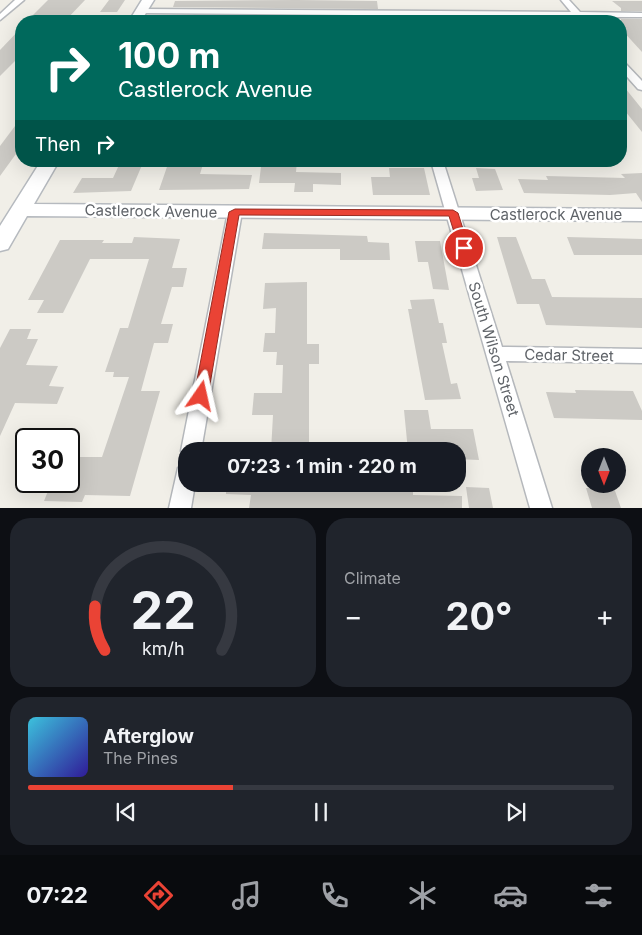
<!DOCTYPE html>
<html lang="en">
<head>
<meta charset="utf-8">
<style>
  body { margin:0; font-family:Inter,sans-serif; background:#20242c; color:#f1f3f6; height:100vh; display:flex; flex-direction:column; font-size:19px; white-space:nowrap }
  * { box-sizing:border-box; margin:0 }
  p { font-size:16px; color:#9ea1a6 }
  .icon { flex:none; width:28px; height:28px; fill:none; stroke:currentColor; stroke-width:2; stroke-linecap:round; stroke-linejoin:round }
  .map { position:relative; height:508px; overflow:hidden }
  .details { display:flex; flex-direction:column; gap:10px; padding:10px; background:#0d0f14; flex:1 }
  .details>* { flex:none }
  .hud { position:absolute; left:15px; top:15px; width:612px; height:152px; border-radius:20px; box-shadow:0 5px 20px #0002; background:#00695c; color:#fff; overflow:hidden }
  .needle { width:32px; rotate:180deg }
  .controls { position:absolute; left:581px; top:448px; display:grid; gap:10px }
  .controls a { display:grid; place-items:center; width:45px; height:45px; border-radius:50%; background:#171b24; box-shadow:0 5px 20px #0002; font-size:25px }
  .speed { position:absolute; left:15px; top:428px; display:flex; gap:10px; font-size:25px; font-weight:700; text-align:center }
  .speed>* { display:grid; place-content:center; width:65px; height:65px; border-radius:50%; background:#171b24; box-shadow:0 5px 20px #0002; line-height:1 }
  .speed .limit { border:2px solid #111; border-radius:8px; background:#fff; color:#111 }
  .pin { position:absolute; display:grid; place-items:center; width:42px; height:42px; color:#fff; margin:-21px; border:2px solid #fff; border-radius:50%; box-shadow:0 1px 5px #0007 }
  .me { position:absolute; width:55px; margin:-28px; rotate:11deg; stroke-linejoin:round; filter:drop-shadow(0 0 4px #0008) }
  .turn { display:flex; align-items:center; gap:18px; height:105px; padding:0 20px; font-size:22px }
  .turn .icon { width:65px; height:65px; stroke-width:2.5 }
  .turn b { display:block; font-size:35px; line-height:42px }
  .then { display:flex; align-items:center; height:48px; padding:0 20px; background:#0003; gap:10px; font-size:19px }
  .big { font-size:38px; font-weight:700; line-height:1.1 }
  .details .card { flex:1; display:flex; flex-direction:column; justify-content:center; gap:8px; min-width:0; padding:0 18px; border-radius:20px; background:#20242c }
  .details .dial { align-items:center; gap:0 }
  .dial svg { height:130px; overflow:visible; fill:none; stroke:#363941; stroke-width:7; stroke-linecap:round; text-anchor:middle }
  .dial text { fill:#f1f3f6; stroke:none }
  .song { display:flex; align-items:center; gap:15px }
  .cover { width:60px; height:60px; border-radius:8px; background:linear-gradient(135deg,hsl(190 70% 55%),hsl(250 70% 35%)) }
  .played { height:5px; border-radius:2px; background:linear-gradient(90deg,#ea4335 35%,#363941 35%) }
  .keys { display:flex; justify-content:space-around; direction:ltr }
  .heat { display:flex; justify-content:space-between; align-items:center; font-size:28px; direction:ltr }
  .details .tiles { flex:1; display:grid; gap:10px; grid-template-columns:1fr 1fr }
  .card:last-child { grid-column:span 2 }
  .trip { position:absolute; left:178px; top:442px; width:288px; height:50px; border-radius:20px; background:#171b24; box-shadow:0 5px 20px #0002; font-weight:700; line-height:50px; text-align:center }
  .dock { display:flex; height:80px; justify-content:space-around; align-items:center; background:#090b0e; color:#9ea1a6 }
  .dock .icon { width:35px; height:35px }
  .dock .on { color:#ea4335 }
  .dock b { font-size:22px; color:#f1f3f6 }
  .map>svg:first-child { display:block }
</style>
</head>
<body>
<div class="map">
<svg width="642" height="508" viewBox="0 0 642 508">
  <rect width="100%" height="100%" fill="#f1efe8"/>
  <path fill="#cccac5" d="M48,0H85L65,21H27Z
    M109,0H125L117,12H100Z
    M297,0L377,1L378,9L173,7L175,1Z
    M612,1H642V11H621V8Z
    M169,15L379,17V21H166Z
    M621,19H642V52L621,29Z
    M21,28V55L0,76V50Z
    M621,83L642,109V132L621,106Z
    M21,118V147L0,176V146Z
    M169,161H204L200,174L252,175L249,189L159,190Z
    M284,161H297L296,172L341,173V185L313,184V192H294L295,183H259L261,167H283Z
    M119,165H142L131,191L73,193L82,178H113Z
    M389,168H424L430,195H373L371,177H390Z
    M476,168L495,169L503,190L476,191L472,178H479Z
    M642,173V202L636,193L610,195L524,193L518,179L548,180L546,176L625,178L621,174Z
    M264,233L367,236L368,242L389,243L390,260H340V249H262Z
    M134,237L180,239L172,268H187L183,287H172L161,324H173L168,343H154L141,391H160L130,496L85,495L82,502L44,501L52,481H69V457H102L129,377H113L114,372H105L120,328H128L149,259H90L63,313H37L44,300H28L60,240H104L102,243H132Z
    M497,237H516L532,279H545L552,297L642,298V328L546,325L539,304H517Z
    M567,237L642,239V255H574Z
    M415,241H440L449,290L433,289L428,262H418Z
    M307,282V344H319V364H309V451H271L273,415H252L254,393H282L283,365H276L277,352H263L265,333H275L276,308L263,309L265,283Z
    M434,299L439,323H443L447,343H442L451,384L457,383L461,399L425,400L408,309H412L410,300Z
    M10,329H31L27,339H38L26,365L58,366L49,386L64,387L57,404L15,403L0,436V348Z
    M575,390L633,391L642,411V420L554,418L546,392L576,393Z
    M404,410H428L431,429H473L479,460L456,459V451H408Z
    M226,484H302V486L336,488V485L413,489V495L462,496V508H249L251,495L226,494Z
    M466,487L489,488L493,508H469Z
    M586,488H614L621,508H592Z"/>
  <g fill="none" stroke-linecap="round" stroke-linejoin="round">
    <g stroke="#b5b8bc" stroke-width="3">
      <path id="street" d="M15,0H24L0,20V14Z
        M561,0H569L580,12L642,13V17H584V20H581L576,17L141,13L137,11L141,9L571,12Z
        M621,61L624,62L642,81V90L638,89L621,70Z
        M431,161H443L502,347L642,349V363L506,361L552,508H530Z
        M235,208L242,212L201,451H186V459L181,451L228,212Z
        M186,465V484H195L191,508H169L178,468Z"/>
    </g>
    <g stroke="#b6babf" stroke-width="3">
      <path id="secondary" d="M142,0H154L141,21H129Z
        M41,161H59L34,204L642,209V221L27,216L8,249L0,251V226Z"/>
    </g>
    <use href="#street" fill="#fff" fill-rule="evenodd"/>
    <use href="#secondary" fill="#fff" fill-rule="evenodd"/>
  </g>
  <path fill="#ea4335" stroke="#982c22" d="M235,209L453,210L458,213L469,248L468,251H460L449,216L239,215L208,396L206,400L201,402L196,400L194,396L229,212Z"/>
  <g text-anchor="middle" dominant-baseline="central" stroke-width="5" stroke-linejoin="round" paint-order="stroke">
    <g font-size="15" fill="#5f6368" stroke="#fff">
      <text transform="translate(151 211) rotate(1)">Castlerock Avenue</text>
      <text x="556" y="214">Castlerock Avenue</text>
      <text transform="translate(494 349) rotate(73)">South Wilson Street</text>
      <text transform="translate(569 355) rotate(1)">Cedar Street</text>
    </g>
  </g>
</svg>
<div class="controls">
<a><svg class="needle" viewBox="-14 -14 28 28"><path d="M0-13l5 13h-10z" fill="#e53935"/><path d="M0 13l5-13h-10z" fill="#9ea1a6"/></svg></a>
</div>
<div class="speed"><div class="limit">30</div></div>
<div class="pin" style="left:464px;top:248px;background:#d93025"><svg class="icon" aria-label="arrive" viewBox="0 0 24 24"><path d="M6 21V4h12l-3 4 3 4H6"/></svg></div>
<svg class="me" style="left:201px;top:396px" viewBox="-20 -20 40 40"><path d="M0-17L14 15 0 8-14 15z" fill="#ea4335" stroke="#fff" stroke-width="4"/></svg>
<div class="trip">07:23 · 1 min · 220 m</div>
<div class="hud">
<div class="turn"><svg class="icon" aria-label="right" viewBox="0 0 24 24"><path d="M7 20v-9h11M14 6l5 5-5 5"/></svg><div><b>100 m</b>Castlerock Avenue</div></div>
<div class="then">Then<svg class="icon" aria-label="right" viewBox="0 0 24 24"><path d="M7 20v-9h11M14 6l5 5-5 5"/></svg></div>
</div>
</div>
<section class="details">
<div class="tiles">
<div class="card dial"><svg viewBox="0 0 100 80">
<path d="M14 69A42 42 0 1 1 86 69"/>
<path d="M14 69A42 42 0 0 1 8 42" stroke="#ea4335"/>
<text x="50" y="56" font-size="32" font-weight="700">22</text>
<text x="50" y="72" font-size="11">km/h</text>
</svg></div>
<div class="card"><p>Climate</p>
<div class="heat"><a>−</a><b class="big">20°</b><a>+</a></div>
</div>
<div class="card">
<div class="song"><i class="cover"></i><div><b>Afterglow</b><p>The Pines</p></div></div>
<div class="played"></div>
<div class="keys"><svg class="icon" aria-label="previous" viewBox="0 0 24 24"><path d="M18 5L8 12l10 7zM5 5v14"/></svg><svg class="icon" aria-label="pause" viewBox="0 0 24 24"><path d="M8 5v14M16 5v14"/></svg><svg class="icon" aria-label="next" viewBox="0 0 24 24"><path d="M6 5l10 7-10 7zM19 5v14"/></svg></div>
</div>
</div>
</section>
<nav class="dock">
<b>07:22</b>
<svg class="icon on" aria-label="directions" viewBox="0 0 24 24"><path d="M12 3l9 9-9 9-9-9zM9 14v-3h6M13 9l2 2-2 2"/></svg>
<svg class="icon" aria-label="music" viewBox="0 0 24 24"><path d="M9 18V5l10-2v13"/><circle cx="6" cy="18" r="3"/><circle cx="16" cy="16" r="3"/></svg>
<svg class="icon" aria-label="phone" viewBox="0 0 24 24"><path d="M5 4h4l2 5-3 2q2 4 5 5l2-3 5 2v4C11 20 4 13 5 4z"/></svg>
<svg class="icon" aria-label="climate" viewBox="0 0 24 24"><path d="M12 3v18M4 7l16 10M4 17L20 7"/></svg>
<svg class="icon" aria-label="car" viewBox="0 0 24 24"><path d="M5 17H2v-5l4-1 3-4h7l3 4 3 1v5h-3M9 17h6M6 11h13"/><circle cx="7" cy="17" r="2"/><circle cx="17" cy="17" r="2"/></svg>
<svg class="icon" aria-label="filters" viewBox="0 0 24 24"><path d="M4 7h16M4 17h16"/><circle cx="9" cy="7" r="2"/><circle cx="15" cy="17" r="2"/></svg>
</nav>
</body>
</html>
